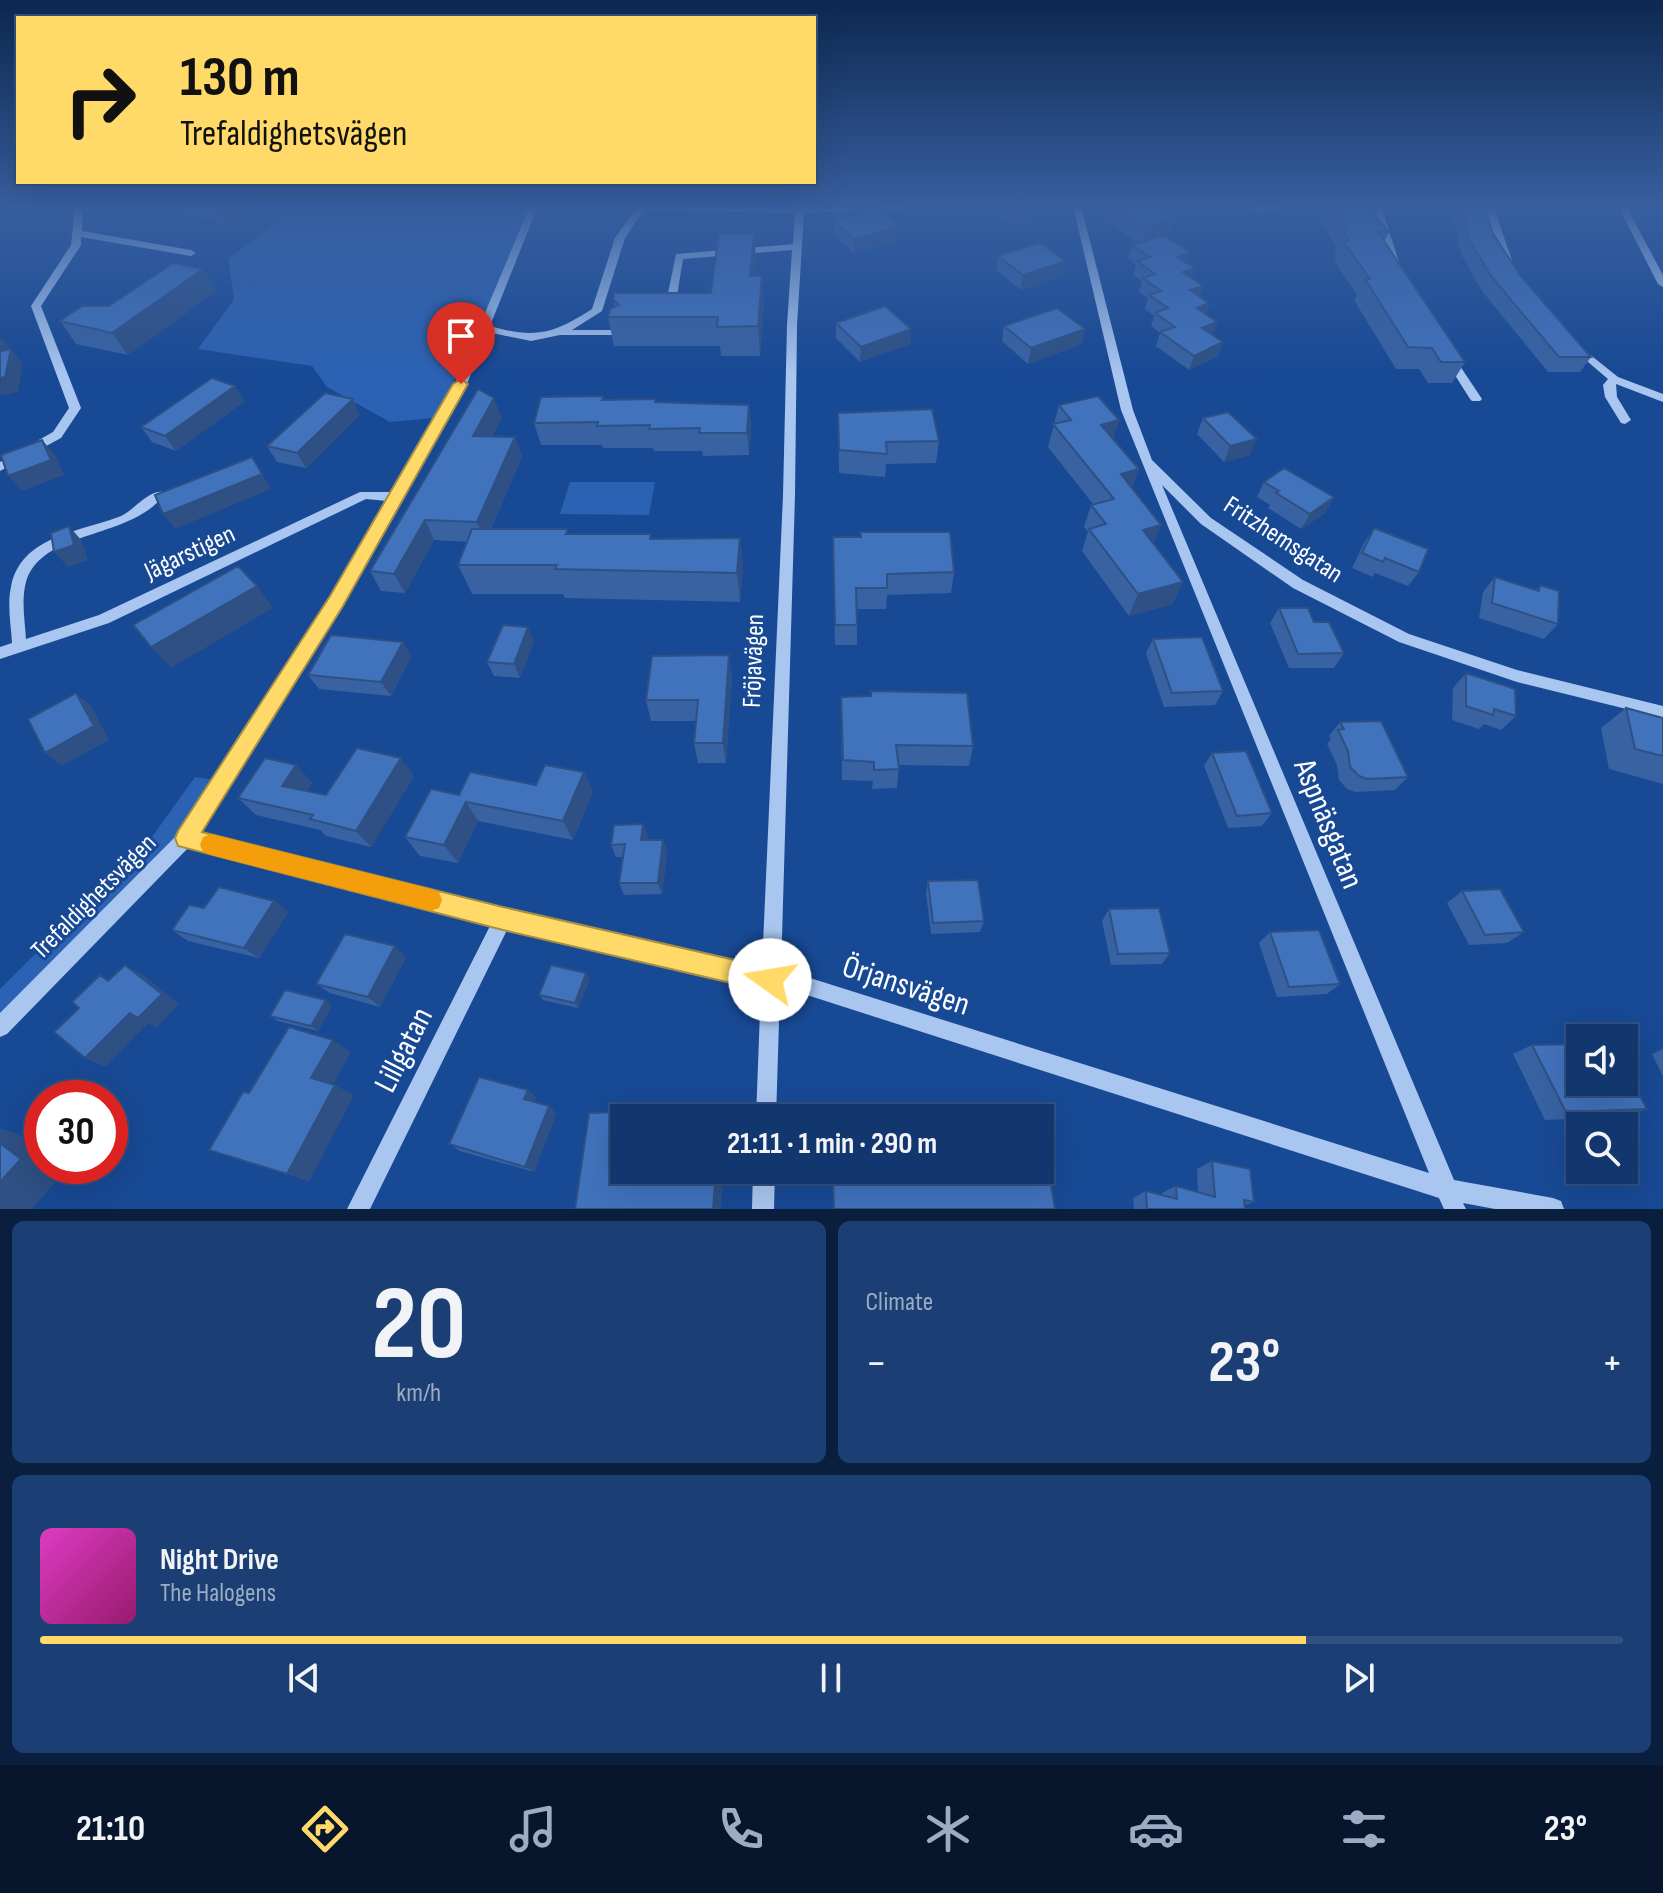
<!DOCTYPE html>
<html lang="en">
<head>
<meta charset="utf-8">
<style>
  body { margin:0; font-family:"Sofia Sans Condensed",sans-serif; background:#1b3f74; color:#f1f3f6; height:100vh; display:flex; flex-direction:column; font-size:30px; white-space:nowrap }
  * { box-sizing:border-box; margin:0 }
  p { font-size:26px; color:#9cacc3 }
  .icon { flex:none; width:44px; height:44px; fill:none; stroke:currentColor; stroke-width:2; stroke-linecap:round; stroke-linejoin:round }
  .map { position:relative; height:1209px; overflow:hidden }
  .panel { display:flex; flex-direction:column; gap:12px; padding:12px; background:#0a1e3d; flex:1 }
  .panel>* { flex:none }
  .banner { position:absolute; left:16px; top:16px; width:800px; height:168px; border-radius:0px; box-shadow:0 8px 32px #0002,0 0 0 2px #315182; background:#ffda68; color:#111; overflow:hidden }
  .buttons { position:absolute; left:1566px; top:1024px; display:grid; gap:16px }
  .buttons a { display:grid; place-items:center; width:72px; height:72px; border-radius:0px; background:#12376f; box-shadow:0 8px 32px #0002,0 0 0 2px #315182; font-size:40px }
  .speed { position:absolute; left:24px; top:1080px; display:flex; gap:16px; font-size:40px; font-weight:700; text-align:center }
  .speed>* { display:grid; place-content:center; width:104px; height:104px; border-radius:50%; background:#12376f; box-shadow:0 8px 32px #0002,0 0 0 2px #315182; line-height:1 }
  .speed .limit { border:12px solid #d22; background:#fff; color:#111 }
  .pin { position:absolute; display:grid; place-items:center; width:68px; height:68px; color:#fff; margin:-82px -34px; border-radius:50% 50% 50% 0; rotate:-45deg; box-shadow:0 0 8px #0007 }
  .pin .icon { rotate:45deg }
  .me { position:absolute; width:88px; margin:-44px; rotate:283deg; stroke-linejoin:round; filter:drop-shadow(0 0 6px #0008) }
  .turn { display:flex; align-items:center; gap:28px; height:168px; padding:0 32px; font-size:36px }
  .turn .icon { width:104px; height:104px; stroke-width:2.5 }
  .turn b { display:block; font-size:56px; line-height:68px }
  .big { font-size:60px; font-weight:700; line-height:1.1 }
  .panel .tile { flex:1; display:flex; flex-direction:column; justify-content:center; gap:12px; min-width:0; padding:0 28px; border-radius:12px; background:#1b3f74 }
  .panel .dial { align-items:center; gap:0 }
  .dial b { font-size:104px; line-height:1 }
  .song { display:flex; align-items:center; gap:24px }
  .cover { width:96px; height:96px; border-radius:12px; background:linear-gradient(135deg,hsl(310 70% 55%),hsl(320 70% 35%)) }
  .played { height:8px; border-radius:4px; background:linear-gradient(90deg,#ffda68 80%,#315182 80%) }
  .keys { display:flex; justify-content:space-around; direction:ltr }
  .heat { display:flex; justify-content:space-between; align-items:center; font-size:44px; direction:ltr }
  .panel .tiles { flex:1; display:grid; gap:12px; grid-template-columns:1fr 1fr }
  .tile:last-child { grid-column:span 2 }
  .trip { position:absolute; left:610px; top:1104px; width:444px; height:80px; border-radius:0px; background:#12376f; box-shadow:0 8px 32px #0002,0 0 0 2px #315182; font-weight:700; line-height:80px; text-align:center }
  .tabs { display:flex; height:128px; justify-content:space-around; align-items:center; background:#07162c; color:#9cacc3 }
  .tabs .icon { width:56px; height:56px }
  .tabs .selected { color:#ffda68 }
  .tabs b { font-size:36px; color:#f1f3f6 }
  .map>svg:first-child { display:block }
</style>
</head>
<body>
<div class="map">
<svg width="1663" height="1209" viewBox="0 0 1663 1209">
  <rect width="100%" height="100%" fill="#184994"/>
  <path fill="#2c62b3" d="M298,206H531L467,358L433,418L390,422L327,387L312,366L198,349L234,299L228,259Z
    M570,482H655L649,515L560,514Z
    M195,777L220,781L186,838L0,1027V989L149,841Z"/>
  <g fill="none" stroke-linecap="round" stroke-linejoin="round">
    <path fill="#a9c6f0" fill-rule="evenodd" d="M75,206H83L82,231L191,250L196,253L191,256L81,237V245L41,306L81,408L61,438L0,471V462L53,432L69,408L31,306L71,245Z
      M530,206H538L490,326C535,339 553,334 592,309L615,238L636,209H612L608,206L778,208H795L796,206L804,207L911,206L907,209L804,213L797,325L795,495L781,971L810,978L1429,1173L1121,410L1073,206H1081L1133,410L1152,460L1211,518L1303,580L1409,634L1517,670L1663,706V718L1517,682L1399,642L1293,588L1201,524L1162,485L1454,1180L1553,1198L1561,1201L1564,1209H1495L1463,1203L1466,1209H1444L1439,1198L810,996L780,990L776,1118H756L761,985L508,928L370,1209H347L491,924L189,847L7,1034L0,1037V1013L180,832L331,597L387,501L366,499L109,623L0,659V647L12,643C11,625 7,605 11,587C21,535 81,532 121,516C134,510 149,490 162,492L164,495C130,540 42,529 26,582C21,600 25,621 26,639L99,615L360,492H392L455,384ZM644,210L795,213L793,244L676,254L665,308L670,311L675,308L683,259L792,250L787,325L783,495L762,967L503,909L199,833L341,605L403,497L467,384L487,332L531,341L560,335H621L622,333L617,330H572L602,311L625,238Z
      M1260,206H1284C1277,211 1256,214 1249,209Z
      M1373,206H1381L1399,262L1397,264L1389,262Z
      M1485,206H1493L1514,266L1512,268L1504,266Z
      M1618,206H1626L1663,275V287L1658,284Z
      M1578,345L1618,377L1663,394V402L1616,384L1617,397L1631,420L1625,424L1621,423L1605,397L1603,385L1608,379L1574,350V346Z
      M1448,353L1452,354L1482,399L1480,401H1472L1470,399L1443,356Z
      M753,1170H775L774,1209H752Z"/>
  </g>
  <path fill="#3862a2" d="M150,206H253L225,223L151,208Z
    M986,206H1053L1052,213L1009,225L986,208Z
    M1104,206H1170L1168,212L1175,217L1170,235L1165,237L1187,263L1200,297L1209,303L1206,314L1217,322L1212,335L1223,342L1218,356L1189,370L1156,346L1160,333L1151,326L1154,316L1145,309L1148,298L1139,292L1142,281L1133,275L1136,264L1128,258L1132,245L1139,243L1101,218Z
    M1314,206H1382L1376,217L1389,232L1384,241L1465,362L1452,383H1428L1419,369H1396L1354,300L1357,295L1334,261L1336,256L1334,252L1336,247Z
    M1450,206H1485L1492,232L1520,275L1591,357L1580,372H1548L1482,291L1461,254Z
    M834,220L899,227L898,241L854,253L834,235Z
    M754,233L756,261L755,276L764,305L760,356H721L720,346H614L608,317L615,307L613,299L711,293Z
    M998,256L1066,261L1063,276L1021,290L996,270Z
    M203,269L216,291L128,355L76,344L60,321L109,306Z
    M836,323L911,329L910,344L860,362L836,338Z
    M1004,326L1082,344L1028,364L1002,341Z
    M603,396L604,400L656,399V402L749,405L751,428L749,455L703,456L702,451H654L653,448H603L602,445H541L534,423Z
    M245,401L176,451L152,442L141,427Z
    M1059,405L1119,420L1113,439L1154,544L1173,604L1129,616L1082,551L1088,532L1084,527L1091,505L1093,504L1048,447Z
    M838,413L939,441L936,463L886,464L885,477L839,473Z
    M360,414L306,468L277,462L267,446Z
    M502,418L492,436L515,437L522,457L491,529L652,539L740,538L743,567L740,602L565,598L563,594H472L458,565L468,542L434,540L405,593L381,591L370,571Z
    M1203,418L1250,455L1224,462L1197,434Z
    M1264,482L1334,497L1325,513L1301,529L1268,508L1270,505L1257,497Z
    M1374,528L1419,572L1408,586L1375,573L1373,577L1352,568L1364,543Z
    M860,532L954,572L951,593L887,595L886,609H857V645H835L833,558L860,537Z
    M1495,577L1536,590L1540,585L1558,624L1544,639L1479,618L1483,592Z
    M1279,608L1314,622L1344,653L1334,668H1289L1270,623Z
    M1153,639L1223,691L1215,705L1164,707L1146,653Z
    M534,641L520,678L494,676L487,662Z
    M403,642L411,656L391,696L319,689L308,675Z
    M729,655L732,676L726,763H698L694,743L696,721H651L646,700Z
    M1466,673L1516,716L1501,730L1484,724L1479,729L1452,720L1453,688Z
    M841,697L973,746L969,766L899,765L897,788L872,789L873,781L842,780Z
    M1626,708L1663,718V784L1609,769L1601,728Z
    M1340,722L1408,777L1395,790L1355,792L1347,789L1339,780L1337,765L1327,744L1331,739L1329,736Z
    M1212,753L1272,813L1262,826L1228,828L1204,766Z
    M296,765L312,783L307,791L326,795L414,776L371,847L326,836L320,830L256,815L238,798Z
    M584,772L593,792L573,840L478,821L458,863L420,856L405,837L459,795L536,785Z
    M643,824L648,837L647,840H663L667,852L662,894L624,895L619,883L623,857H616L611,845Z
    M928,881L984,921L980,932L931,934L926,893Z
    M1462,891L1524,932L1507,943L1469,945L1447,903Z
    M274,901L288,912L259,958L188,941L172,930L204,908Z
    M1109,909L1170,953L1162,964L1111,965L1102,921Z
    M1270,932L1340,984L1327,994L1277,997L1259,943Z
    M406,957L380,1007L330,993L316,984Z
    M590,978L578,1008L543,1000L539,995Z
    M332,1005L318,1031L278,1021L270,1016Z
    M1532,1045L1647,1109L1624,1117L1545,1120L1513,1054Z
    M1663,1049V1076L1652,1054Z
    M536,1097L534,1102L549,1106L556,1114L534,1172L460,1151L449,1144Z
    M1212,1161L1254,1202L1245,1205V1209H1134L1133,1198L1146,1191L1162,1195V1193L1176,1186L1198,1193L1197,1169Z"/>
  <path fill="#2e5084" d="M216,206H253L225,223Z
    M1030,206H1053L1052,213L1009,225L1012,211Z
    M1163,206H1170L1166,220L1175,217L1170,235L1142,244L1147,226L1159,207Z
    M899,227L898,241L854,253V239Z
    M754,233L756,261L752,305L750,276Z
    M1190,252L1186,266L1177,257Z
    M1066,261L1063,276L1021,290L1023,275Z
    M1195,268L1190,282L1183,272Z
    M203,269L216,291L128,355L112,333Z
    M762,276L764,305L760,356L758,326Z
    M1203,286L1199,300L1190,290Z
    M1209,303L1204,317L1197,308Z
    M1217,322L1212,336L1202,328Z
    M911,329L910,344L860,362L861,347Z
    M1085,329L1082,344L1028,364L1031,348Z
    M3,340L23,364L18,392L0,396L1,351Z
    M1223,342L1218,356L1189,370L1194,356Z
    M235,386L245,401L176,451L165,436Z
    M494,398L502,418L481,456L473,436Z
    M353,399L360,414L306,468L297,453Z
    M749,405L751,428L749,455L747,433Z
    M1119,420L1112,443L1101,425Z
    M515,437L522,457L485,542L477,522Z
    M1257,439L1250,455L1224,462L1230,446Z
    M42,440L55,455L64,475L22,491L8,476Z
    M252,457L271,489L175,529L163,514Z
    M1139,469L1131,492L1121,474Z
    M1334,497L1325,513L1301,529L1310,514Z
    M425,520L434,540L405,593L394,574Z
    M1161,525L1152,547L1143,530Z
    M69,526L82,541L88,560L68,567L54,552Z
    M740,538L743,567L740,602L737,573Z
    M1183,582L1173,604L1129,616L1138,594Z
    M257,586L273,608L171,668L151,647Z
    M528,627L534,641L520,678L514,664Z
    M403,642L411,656L391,696L381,682Z
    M729,655L732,676L726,763L723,743Z
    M76,693L92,707L109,740L62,766L45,753Z
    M401,758L414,776L371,847L356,831Z
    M296,765L312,783L298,804L282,786Z
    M584,772L593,792L573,840L563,821Z
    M466,802L478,821L458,863L444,845Z
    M643,824L648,837L646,852L641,840Z
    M663,840L667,852L662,894L658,883Z
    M274,901L288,912L259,958L244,948Z
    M395,946L406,957L380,1007L368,997Z
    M125,965L143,975L179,1004L156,1028L148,1023L105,1067L85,1058Z
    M586,973L590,978L578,1008L575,1003Z
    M326,1000L332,1005L318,1031L311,1026Z
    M333,1040L351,1052L331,1089L311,1078Z
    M335,1085L354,1095L309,1182L287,1174Z
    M528,1090L536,1097L532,1107L524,1099Z
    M549,1106L556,1114L534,1172L525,1167Z
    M0,1128L16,1133L42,1152V1166H60L66,1170L32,1209H0Z
    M716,1170H723L721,1209H713Z"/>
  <path fill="#4172bc" stroke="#2e5084" stroke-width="2" d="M858,206H875L899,227L854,239L834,220L858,214Z
    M1004,206H1030L1012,211Z
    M1114,206H1163L1159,207L1175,217L1147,226Z
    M1333,206H1382H1367L1389,232H1378L1465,362H1441L1432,348L1408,347L1365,279H1370L1343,241L1349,240L1343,232L1348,231Z
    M1461,206H1485L1492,232L1520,275L1591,357H1559L1491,276L1469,239Z
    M719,233H754L750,276H762L758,326L717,327L718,317H608L610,309L619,305L613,299L614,293H711Z
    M1163,235L1190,252L1177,257L1195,268L1183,272L1203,286L1190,290L1209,303L1197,308L1217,322L1202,328L1223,342L1194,356L1160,332L1175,327L1155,313L1168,308L1149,295L1161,291L1143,278L1155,274L1137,261L1150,257L1132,245Z
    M1040,243L1066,261L1023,275L998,256Z
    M173,263L203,269L112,333L60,321L82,306H109Z
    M885,306L911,329L861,347L836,323Z
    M1057,308L1085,329L1031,348L1004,326Z
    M3,340L1,351L11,349L5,377L0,378V341Z
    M212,378L235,386L165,436L141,427Z
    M478,389L494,398L473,436L515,437L477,522L425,520L394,574L370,571Z
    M325,393L353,399L297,453L267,446Z
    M603,396L602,400L656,399L655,402L749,405L747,433H699L700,428L649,429L650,425L597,426L598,422L534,423L541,397Z
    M1098,396L1119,420L1101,425L1139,469L1121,474L1161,525L1143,530L1183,582L1138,594L1089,529L1106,524L1091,505L1114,499L1053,424L1071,420L1059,405Z
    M932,409L939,441L886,442L887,454L839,450L838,413Z
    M1228,412L1257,439L1230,446L1203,418Z
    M42,440L51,460L8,476L1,455Z
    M252,457L262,474L163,514L155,495Z
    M1284,468L1334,497L1310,514L1276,493L1279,491L1264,482Z
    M69,526L74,545L54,552L51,533Z
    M1374,528L1428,549L1419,572L1385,558L1383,562L1362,553Z
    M472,529H568L566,534H651L650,539L740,538L737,573L555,569L557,565H458Z
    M860,532H950L954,572L887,574V588H856L857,625H835L833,537H861Z
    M238,566L257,586L151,647L133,625Z
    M1495,577L1539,591L1540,585L1559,591L1558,624L1492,603Z
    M1279,608H1308L1314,622H1329L1344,653L1298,654Z
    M503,625L528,627L514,664L487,662Z
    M331,635L403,642L381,682L308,675Z
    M1202,637L1223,691L1172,693L1153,639Z
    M729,655L723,743H694L698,700H646L652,656Z
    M1466,673L1515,689L1516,716L1494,709L1493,715L1466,706Z
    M871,691L967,693L973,746L896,745L899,769L874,770V762L843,760L841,697L871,696Z
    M76,693L94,726L45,753L28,719Z
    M1626,708L1663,718V756L1635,749Z
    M1381,721L1408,777L1367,779L1359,776L1350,767L1348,751L1338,730L1344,729L1340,722Z
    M357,748L401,758L356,831L310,819L313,815L238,798L265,758L296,765L282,786L326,795Z
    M1246,751L1272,813L1237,816L1212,753Z
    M545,765L584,772L563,821L466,802L444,845L405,837L431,789L459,795L470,772L536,785Z
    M643,824L641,840H663L658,883H619L625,844L611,845L614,825Z
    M978,880L984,921L933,923L928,881Z
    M219,887L274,901L244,948L172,930L189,905L204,908Z
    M1500,889L1524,932L1485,935L1462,891Z
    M1159,908L1170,953L1118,954L1109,909Z
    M1319,930L1340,984L1289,987L1270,932Z
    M345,934L395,946L368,997L316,984Z
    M125,965L162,994L138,1018L130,1013L85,1058L54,1032L79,1008L72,1002L100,975L108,981Z
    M551,965L586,973L575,1003L539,995Z
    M285,990L326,1000L311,1026L270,1016Z
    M289,1027L333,1040L311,1078L335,1085L287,1174L209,1150L243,1092L249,1093Z
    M1580,1044V1082H1624V1067L1647,1109L1566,1112L1532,1045Z
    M479,1077L528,1090L524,1099L549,1106L525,1167L449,1144Z
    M720,1109V1118H624V1170H716L713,1209H575L589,1113Z
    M0,1143L21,1159L0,1182Z
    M1212,1161L1250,1169L1254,1202L1244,1200L1245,1209H1147L1146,1191L1177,1199L1176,1186L1215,1197Z
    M1050,1179L1055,1209H834L833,1185Z"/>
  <linearGradient id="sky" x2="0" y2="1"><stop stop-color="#0d2851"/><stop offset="0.55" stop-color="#375f9f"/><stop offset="1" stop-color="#375f9f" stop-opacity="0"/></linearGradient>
  <rect width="1663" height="375" fill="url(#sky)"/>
  <path fill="#ffda68" stroke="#a68e44" stroke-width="2" d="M461,379L468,384L343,606L202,832L503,907L770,968L779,971L782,980L779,988L770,992L503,930L178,846L175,838L178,831L330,596L453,384Z"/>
  <path fill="#f59e0b" d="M211,834L431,889L439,892L442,900L439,908L431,911L211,855L203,852L200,845L203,837Z"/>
  <g text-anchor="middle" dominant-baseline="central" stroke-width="6" stroke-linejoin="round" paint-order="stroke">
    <g font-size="26" fill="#fff" stroke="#184994">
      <text transform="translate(1283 540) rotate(33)">Fritzhemsgatan</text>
      <text transform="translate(190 553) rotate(-25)">Jägarstigen</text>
      <text transform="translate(754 661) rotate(-88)">Fröjavägen</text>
      <text transform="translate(94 897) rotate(-45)">Trefaldighetsvägen</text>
    </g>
    <g font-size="32" fill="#fff" stroke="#184994">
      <text transform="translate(1328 824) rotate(68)">Aspnäsgatan</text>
      <text transform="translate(906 986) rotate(18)">Örjansvägen</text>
      <text transform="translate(404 1050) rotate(-63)">Lillgatan</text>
    </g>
  </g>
</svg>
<div class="buttons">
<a><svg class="icon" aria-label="sound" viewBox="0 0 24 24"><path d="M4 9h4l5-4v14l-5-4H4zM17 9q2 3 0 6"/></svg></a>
<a><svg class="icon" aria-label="search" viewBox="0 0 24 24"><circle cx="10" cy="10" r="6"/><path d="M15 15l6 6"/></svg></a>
</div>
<div class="speed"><div class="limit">30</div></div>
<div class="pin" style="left:461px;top:384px;background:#d93025"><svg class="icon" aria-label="arrive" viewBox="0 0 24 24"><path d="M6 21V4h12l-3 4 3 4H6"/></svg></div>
<svg class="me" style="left:770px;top:980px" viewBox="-20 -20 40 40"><circle r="19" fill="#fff"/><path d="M0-13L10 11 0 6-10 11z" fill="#ffda68"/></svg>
<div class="trip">21:11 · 1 min · 290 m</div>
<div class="banner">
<div class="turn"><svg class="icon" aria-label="right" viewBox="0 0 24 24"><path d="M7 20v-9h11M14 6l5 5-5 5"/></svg><div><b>130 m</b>Trefaldighetsvägen</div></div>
</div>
</div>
<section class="panel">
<div class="tiles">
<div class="tile dial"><b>20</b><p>km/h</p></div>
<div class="tile"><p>Climate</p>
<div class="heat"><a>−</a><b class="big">23°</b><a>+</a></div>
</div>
<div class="tile">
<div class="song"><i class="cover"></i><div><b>Night Drive</b><p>The Halogens</p></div></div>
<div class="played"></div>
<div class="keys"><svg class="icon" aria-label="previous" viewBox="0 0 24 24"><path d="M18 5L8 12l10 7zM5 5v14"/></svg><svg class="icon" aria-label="pause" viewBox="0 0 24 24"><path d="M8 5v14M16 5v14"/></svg><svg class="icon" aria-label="next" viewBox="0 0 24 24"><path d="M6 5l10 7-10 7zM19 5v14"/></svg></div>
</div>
</div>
</section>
<nav class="tabs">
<b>21:10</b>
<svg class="icon selected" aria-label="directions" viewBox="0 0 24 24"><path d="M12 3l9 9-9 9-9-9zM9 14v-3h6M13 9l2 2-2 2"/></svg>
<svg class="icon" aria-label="music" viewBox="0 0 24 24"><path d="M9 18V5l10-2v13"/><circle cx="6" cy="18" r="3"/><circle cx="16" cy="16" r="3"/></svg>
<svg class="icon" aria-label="phone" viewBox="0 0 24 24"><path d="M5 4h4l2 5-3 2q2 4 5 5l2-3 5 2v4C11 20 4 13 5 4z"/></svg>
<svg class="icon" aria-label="climate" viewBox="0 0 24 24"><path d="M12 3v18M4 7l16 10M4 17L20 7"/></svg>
<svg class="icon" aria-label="car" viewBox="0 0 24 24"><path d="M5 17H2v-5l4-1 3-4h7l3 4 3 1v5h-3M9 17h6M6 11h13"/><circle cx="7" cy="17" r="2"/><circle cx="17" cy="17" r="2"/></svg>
<svg class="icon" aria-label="filters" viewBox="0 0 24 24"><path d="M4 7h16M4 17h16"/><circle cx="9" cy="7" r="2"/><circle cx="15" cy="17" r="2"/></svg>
<b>23°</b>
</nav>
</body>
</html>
